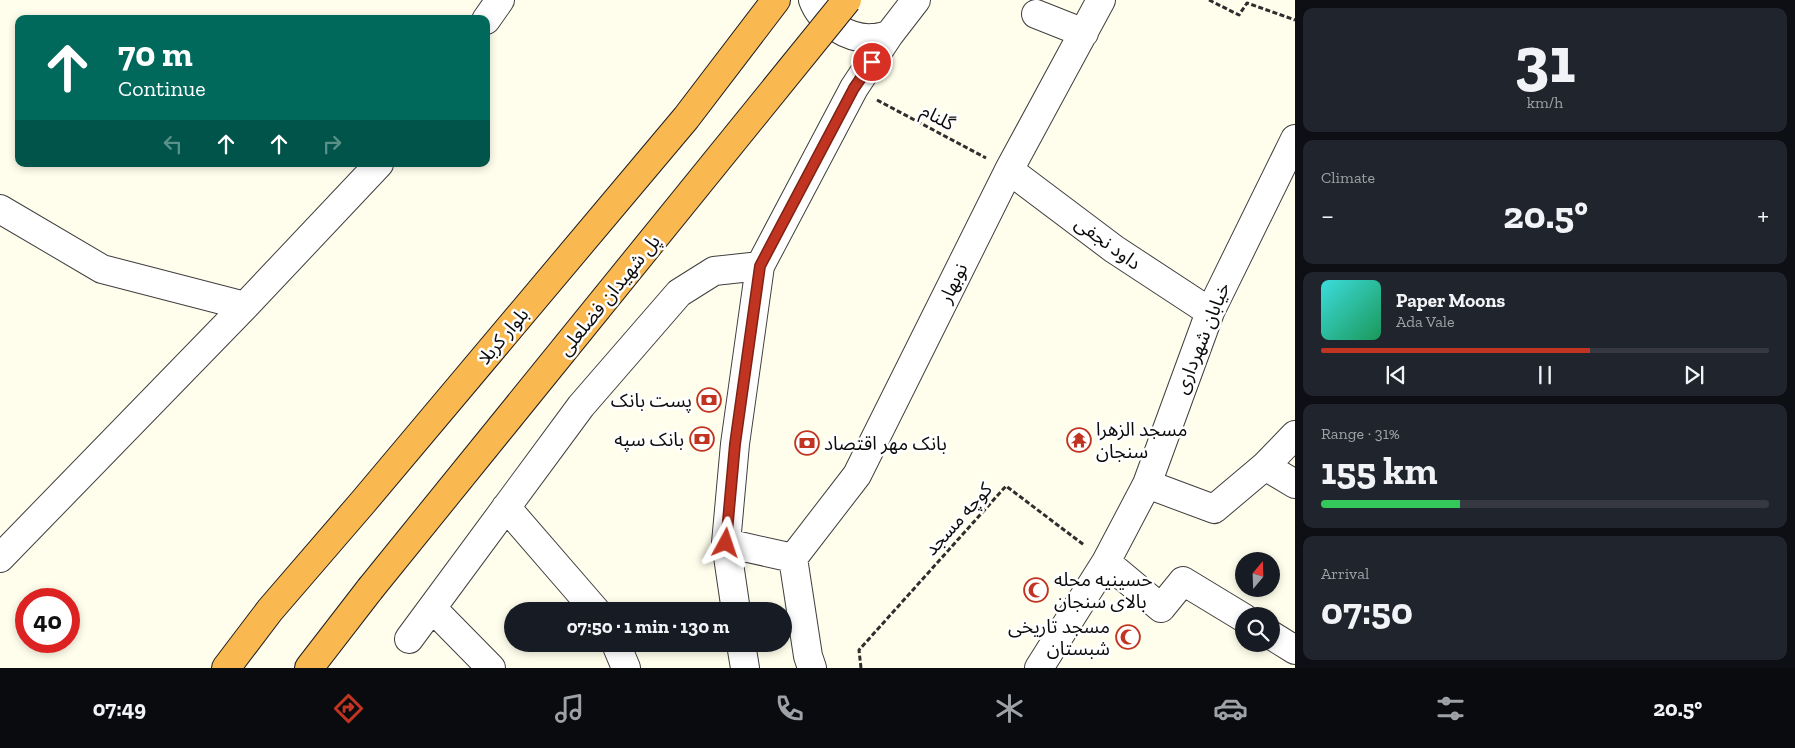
<!DOCTYPE html>
<html lang="en">
<head>
<meta charset="utf-8">
<style>
  body { margin:0; font-family:"Zilla Slab","Noto Sans Arabic",serif; background:#20242c; color:#f1f3f6; height:100vh; display:flex; flex-direction:column; font-size:19px; white-space:nowrap }
  * { box-sizing:border-box; margin:0 }
  p { font-size:16px; color:#9ea1a6 }
  .icon { flex:none; width:28px; height:28px; fill:none; stroke:currentColor; stroke-width:2; stroke-linecap:round; stroke-linejoin:round }
  .map { position:relative; flex:1; overflow:hidden }
  .panel { display:flex; flex-direction:column; gap:8px; padding:8px; background:#0d0f14; width:500px }
  .panel>* { flex:none }
  .banner { position:absolute; left:15px; top:15px; width:475px; height:152px; border-radius:10px; box-shadow:0 2px 8px #0003; background:#00695c; color:#fff; overflow:hidden }
  .needle { width:32px; rotate:19deg }
  .controls { position:absolute; left:1235px; top:552px; display:grid; gap:10px }
  .controls a { display:grid; place-items:center; width:45px; height:45px; border-radius:50%; background:#171b24; box-shadow:0 2px 8px #0003; font-size:25px }
  .speed { position:absolute; left:15px; top:588px; display:flex; gap:10px; font-size:25px; font-weight:700; text-align:center }
  .speed>* { display:grid; place-content:center; width:65px; height:65px; border-radius:50%; background:#171b24; box-shadow:0 2px 8px #0003; line-height:1 }
  .speed .limit { border:8px solid #d22; background:#fff; color:#111 }
  .pin { position:absolute; display:grid; place-items:center; width:42px; height:42px; color:#fff; margin:-21px; border:2px solid #fff; border-radius:50%; box-shadow:0 1px 5px #0007 }
  .me { position:absolute; width:55px; margin:-28px; rotate:5deg; stroke-linejoin:round; filter:drop-shadow(0 0 4px #0008) }
  .turn { display:flex; align-items:center; gap:18px; height:105px; padding:0 20px; font-size:22px }
  .turn .icon { width:65px; height:65px; stroke-width:2.5 }
  .turn b { display:block; font-size:35px; line-height:42px }
  .lanes { display:flex; align-items:center; height:48px; padding:0 20px; background:#0003; justify-content:center; gap:25px; direction:ltr }
  .lanes .off { opacity:.35 }
  .big { font-size:38px; font-weight:700; line-height:1.1 }
  .panel .tile { flex:1; display:flex; flex-direction:column; justify-content:center; gap:8px; min-width:0; padding:0 18px; border-radius:10px; background:#20242c }
  .panel .dial { align-items:center; gap:0 }
  .dial b { font-size:65px; line-height:1 }
  .song { display:flex; align-items:center; gap:15px }
  .cover { width:60px; height:60px; border-radius:8px; background:linear-gradient(135deg,hsl(180 70% 55%),hsl(150 70% 35%)) }
  .played { height:5px; border-radius:2px; background:linear-gradient(90deg,#c03421 60%,#363941 60%) }
  .keys { display:flex; justify-content:space-around; direction:ltr }
  .heat { display:flex; justify-content:space-between; align-items:center; font-size:28px; direction:ltr }
  .charge { height:8px; border-radius:4px; background:linear-gradient(90deg,#34c759 31%,#363941 0) }
  .trip { position:absolute; left:504px; top:602px; width:288px; height:50px; border-radius:25px; background:#171b24; box-shadow:0 2px 8px #0003; font-weight:700; line-height:50px; text-align:center }
  .tab-bar { display:flex; height:80px; justify-content:space-around; align-items:center; background:#090b0e; color:#9ea1a6 }
  .tab-bar .icon { width:35px; height:35px }
  .tab-bar .active { color:#c03421 }
  .tab-bar b { font-size:22px; color:#f1f3f6 }
  main { display:flex; flex:1; min-height:0 }
  .map>svg:first-child { display:block }
</style>
</head>
<body>
<main>
<div class="map">
<svg width="1295" height="668" viewBox="0 0 1295 668">
  <rect width="100%" height="100%" fill="#fffeec"/>
  <g fill="none" stroke-linecap="round" stroke-linejoin="round">
    <g stroke="#3f3f3f" stroke-width="30">
      <path id="minor" d="M813,0C821,22 849,40 873,38C878,38 884,36 889,35
        M1036,14L1084,33
        M486,20L500,0
        M1009,170L1114,249L1210,312
        M0,209L102,269L245,306
        M1265,466L1295,484
        M1147,484L1214,509L1265,466L1295,435
        M506,507L596,611
        M726,543L793,558L808,656L812,668
        M0,558L245,306L379,164
        M793,558L857,475L1009,170L1101,0
        M1106,562L1161,608L1183,581L1244,618
        M432,608L491,668
        M736,611L726,543L735,444L760,266L854,88L889,35L916,0
        M1271,635L1295,650
        M409,639L581,406L679,293L714,271L760,266
        M616,644L626,668
        M741,644L745,668
        M1039,668L1106,562L1147,484L1210,312L1295,139"/>
    </g>
    <g stroke="#1d1d1d" stroke-width="30">
      <path id="highway" d="M226,668L270,610L364,501L686,118L776,0
        M309,668L370,589"/>
    </g>
    <path stroke="#2e2e2e" stroke-width="3" stroke-dasharray="5 2.5" stroke-linecap="butt" d="M1209,0L1239,15L1247,3L1295,20
      M877,100L986,158
      M861,668L859,650L1006,486L1084,545"/>
    <use href="#minor" stroke="#fff" stroke-width="28"/>
    <use href="#highway" stroke="#f9b950" stroke-width="28"/>
    <g stroke="#1d1d1d" stroke-width="30" stroke-linecap="butt">
      <path id="highway-bridge" d="M370,589L847,0"/>
    </g>
    <use href="#highway-bridge" stroke="#f9b950" stroke-width="28"/>
  </g>
  <g fill="none" stroke-linecap="round" stroke-linejoin="round">
    <g stroke="#7d2215" stroke-width="12">
      <path id="route" d="M726,543L735,444L760,266L854,88L872,62"/>
    </g>
    <use href="#route" stroke="#c03421" stroke-width="9"/>
  </g>
  <defs>
    <g id="bank-ring" transform="scale(1.25)"><circle r="9.5" fill="#fff" stroke="#c03421" stroke-width="1.5"/><path d="M-6-4H6V4H-6ZM0-2.3a2.3 2.3 0 1 0 0 4.6a2.3 2.3 0 1 0 0-4.6Z" fill="#c03421"/></g>
    <g id="temple-ring" transform="scale(1.25)"><circle r="9.5" fill="#fff" stroke="#c03421" stroke-width="1.5"/><path d="M0-6L5-2H3V0L6.5 2.5H4V6H1.5V3h-3V6H-4V2.5H-6.5L-3 0V-2H-5Z" fill="#c03421"/></g>
    <g id="mosque-ring" transform="scale(1.25)"><circle r="9.5" fill="#fff" stroke="#c03421" stroke-width="1.5"/><path d="M3.5-4.9A6 6 0 1 0 3.5 4.9A5 5 0 1 1 3.5-4.9Z" fill="#c03421"/></g>
  </defs>
  <g fill-rule="evenodd">
    <use href="#bank-ring" x="709" y="400"/>
    <use href="#bank-ring" x="702" y="439"/>
    <use href="#temple-ring" x="1079" y="440"/>
    <use href="#bank-ring" x="807" y="443"/>
    <use href="#mosque-ring" x="1036" y="590"/>
    <use href="#mosque-ring" x="1128" y="637"/>
  </g>
  <g text-anchor="middle" dominant-baseline="central" stroke-width="5" stroke-linejoin="round" paint-order="stroke">
    <g font-size="19" fill="#0c0c0c" stroke="#fff">
      <text transform="translate(938 117) rotate(28)">گلنام</text>
      <text transform="translate(1108 243) rotate(36)">داود نجفی</text>
      <text transform="translate(953 283) rotate(-64)">نوبهار</text>
      <text transform="translate(609 295) rotate(-51)">پل شهیدان فضلعلی</text>
      <text transform="translate(503 336) rotate(-50)">بلوار کربلا</text>
      <text transform="translate(1202 338) rotate(-68)">خیابان شهرداری</text>
      <text transform="translate(958 519) rotate(-48)">کوچه مسجد</text>
    </g>
    <g font-size="19" fill="#0c0c0c" stroke="#fff" text-anchor="end">
      <text x="692" y="400">پست بانک</text>
      <text x="1096" y="429" text-anchor="start">مسجد الزهرا<tspan x="1096" dy="22">سنجان</tspan></text>
      <text x="684" y="439">بانک سپه</text>
      <text x="824" y="443" text-anchor="start">بانک مهر اقتصاد</text>
      <text x="1054" y="579" text-anchor="start">حسینیه محله<tspan x="1054" dy="22">بالای سنجان</tspan></text>
      <text x="1110" y="626">مسجد تاریخی<tspan x="1110" dy="22">شبستان</tspan></text>
    </g>
  </g>
</svg>
<div class="controls">
<a><svg class="needle" viewBox="-14 -14 28 28"><path d="M0-13l5 13h-10z" fill="#e53935"/><path d="M0 13l5-13h-10z" fill="#9ea1a6"/></svg></a>
<a><svg class="icon" aria-label="search" viewBox="0 0 24 24"><circle cx="10" cy="10" r="6"/><path d="M15 15l6 6"/></svg></a>
</div>
<div class="speed"><div class="limit">40</div></div>
<div class="pin" style="left:872px;top:62px;background:#d93025"><svg class="icon" aria-label="arrive" viewBox="0 0 24 24"><path d="M6 21V4h12l-3 4 3 4H6"/></svg></div>
<svg class="me" style="left:726px;top:543px" viewBox="-20 -20 40 40"><path d="M0-17L14 15 0 8-14 15z" fill="#c03421" stroke="#fff" stroke-width="4"/></svg>
<div class="trip">07:50 · 1 min · 130 m</div>
<div class="banner">
<div class="turn"><svg class="icon" aria-label="ahead" viewBox="0 0 24 24"><path d="M12 20V5M6 11l6-6 6 6"/></svg><div><b>70 m</b>Continue</div></div>
<div class="lanes"><svg class="icon off" aria-label="left" viewBox="0 0 24 24"><path d="M17 20v-9H6M10 6l-5 5 5 5"/></svg><svg class="icon" aria-label="ahead" viewBox="0 0 24 24"><path d="M12 20V5M6 11l6-6 6 6"/></svg><svg class="icon" aria-label="ahead" viewBox="0 0 24 24"><path d="M12 20V5M6 11l6-6 6 6"/></svg><svg class="icon off" aria-label="right" viewBox="0 0 24 24"><path d="M7 20v-9h11M14 6l5 5-5 5"/></svg></div>
</div>
</div>
<section class="panel">
<div class="tile dial"><b>31</b><p>km/h</p></div>
<div class="tile"><p>Climate</p>
<div class="heat"><a>−</a><b class="big">20.5°</b><a>+</a></div>
</div>
<div class="tile">
<div class="song"><i class="cover"></i><div><b>Paper Moons</b><p>Ada Vale</p></div></div>
<div class="played"></div>
<div class="keys"><svg class="icon" aria-label="previous" viewBox="0 0 24 24"><path d="M18 5L8 12l10 7zM5 5v14"/></svg><svg class="icon" aria-label="pause" viewBox="0 0 24 24"><path d="M8 5v14M16 5v14"/></svg><svg class="icon" aria-label="next" viewBox="0 0 24 24"><path d="M6 5l10 7-10 7zM19 5v14"/></svg></div>
</div>
<div class="tile"><p>Range · 31%</p><b class="big">155 km</b><div class="charge"></div></div>
<div class="tile"><p>Arrival</p><b class="big">07:50</b></div>
</section>
</main>
<nav class="tab-bar">
<b>07:49</b>
<svg class="icon active" aria-label="directions" viewBox="0 0 24 24"><path d="M12 3l9 9-9 9-9-9zM9 14v-3h6M13 9l2 2-2 2"/></svg>
<svg class="icon" aria-label="music" viewBox="0 0 24 24"><path d="M9 18V5l10-2v13"/><circle cx="6" cy="18" r="3"/><circle cx="16" cy="16" r="3"/></svg>
<svg class="icon" aria-label="phone" viewBox="0 0 24 24"><path d="M5 4h4l2 5-3 2q2 4 5 5l2-3 5 2v4C11 20 4 13 5 4z"/></svg>
<svg class="icon" aria-label="climate" viewBox="0 0 24 24"><path d="M12 3v18M4 7l16 10M4 17L20 7"/></svg>
<svg class="icon" aria-label="car" viewBox="0 0 24 24"><path d="M5 17H2v-5l4-1 3-4h7l3 4 3 1v5h-3M9 17h6M6 11h13"/><circle cx="7" cy="17" r="2"/><circle cx="17" cy="17" r="2"/></svg>
<svg class="icon" aria-label="filters" viewBox="0 0 24 24"><path d="M4 7h16M4 17h16"/><circle cx="9" cy="7" r="2"/><circle cx="15" cy="17" r="2"/></svg>
<b>20.5°</b>
</nav>
</body>
</html>
